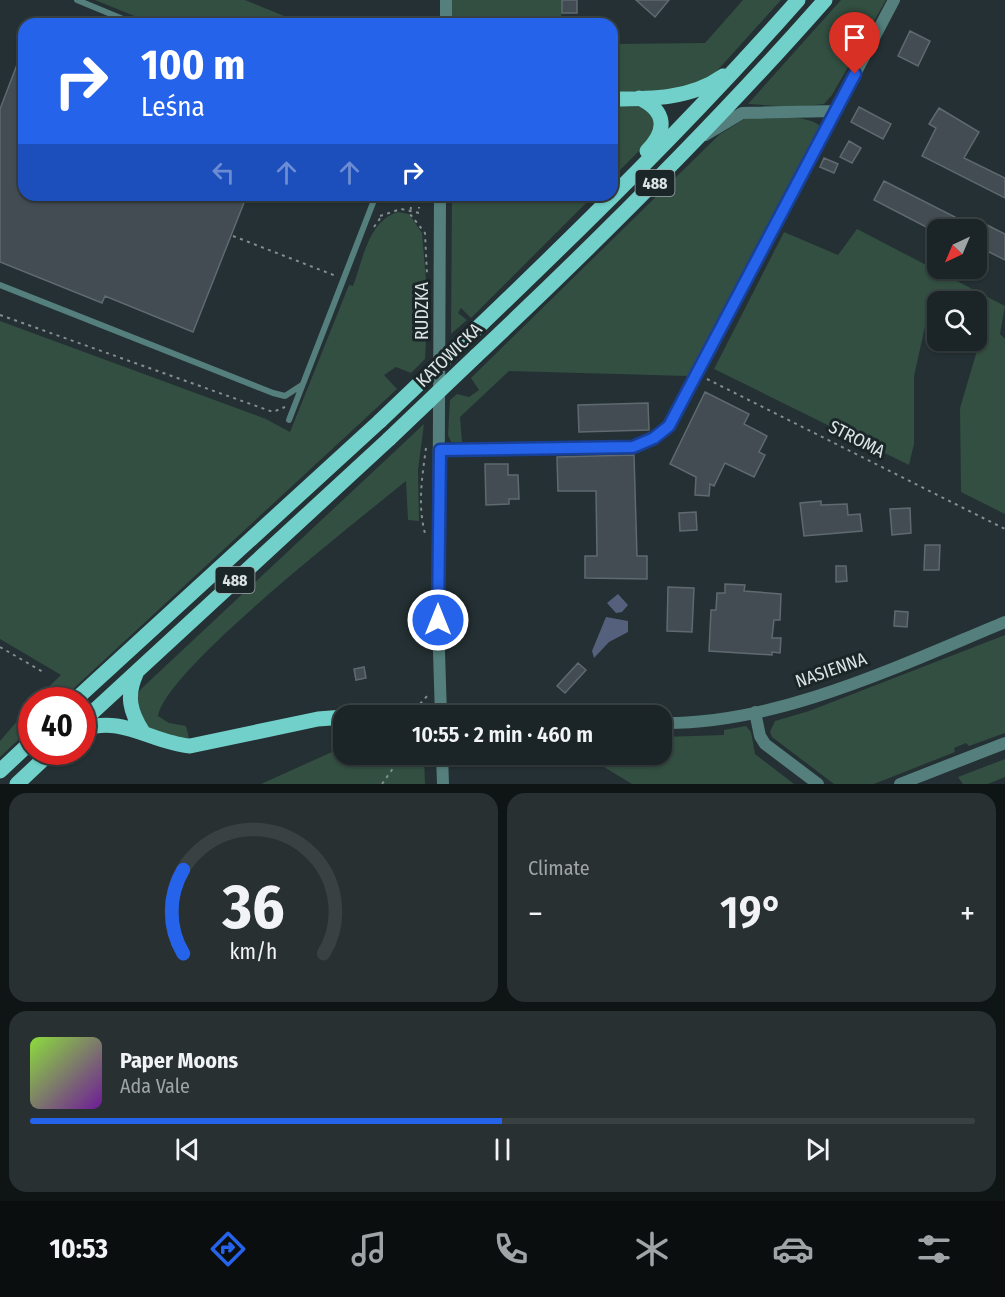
<!DOCTYPE html>
<html lang="en">
<head>
<meta charset="utf-8">
<style>
  body { margin:0; font-family:"Fira Sans Condensed",sans-serif; background:#283032; color:#f1f3f6; height:100vh; display:flex; flex-direction:column; font-size:22px; white-space:nowrap }
  * { box-sizing:border-box; margin:0 }
  p { font-size:20px; color:#a0a4a7 }
  .icon { flex:none; width:33px; height:33px; fill:none; stroke:currentColor; stroke-width:2; stroke-linecap:round; stroke-linejoin:round }
  .map { position:relative; height:784px; overflow:hidden }
  .drawer { display:flex; flex-direction:column; gap:9px; padding:9px; background:#0f1415; flex:1 }
  .drawer>* { flex:none }
  .hud { position:absolute; left:18px; top:18px; width:600px; height:183px; border-radius:18px; box-shadow:0 2px 4px #0004,0 0 0 2px #394143; background:#2563eb; color:#fff; overflow:hidden }
  .needle { width:39px; rotate:224deg }
  .fabs { position:absolute; left:927px; top:219px; display:grid; gap:12px }
  .fabs a { display:grid; place-items:center; width:60px; height:60px; border-radius:12px; background:#1b2426; box-shadow:0 2px 4px #0004,0 0 0 2px #394143; font-size:30px }
  .speed { position:absolute; left:18px; top:687px; display:flex; gap:12px; font-size:30px; font-weight:700; text-align:center }
  .speed>* { display:grid; place-content:center; width:78px; height:78px; border-radius:50%; background:#1b2426; box-shadow:0 2px 4px #0004,0 0 0 2px #394143; line-height:1 }
  .speed .limit { border:9px solid #d22; background:#fff; color:#111 }
  .pin { position:absolute; display:grid; place-items:center; width:51px; height:51px; color:#fff; margin:-62px -26px; border-radius:50% 50% 50% 0; rotate:-45deg; box-shadow:0 0 6px #0007 }
  .pin .icon { rotate:45deg }
  .me { position:absolute; width:66px; margin:-33px; rotate:0deg; stroke-linejoin:round; filter:drop-shadow(0 0 4px #0008) }
  .turn { display:flex; align-items:center; gap:21px; height:126px; padding:0 24px; font-size:27px }
  .turn .icon { width:78px; height:78px; stroke-width:2.5 }
  .turn b { display:block; font-size:42px; line-height:51px }
  .lanes { display:flex; align-items:center; height:57px; padding:0 24px; background:#0003; justify-content:center; gap:30px; direction:ltr }
  .lanes .off { opacity:.35 }
  .big { font-size:45px; font-weight:600; line-height:1.1 }
  .drawer .widget { flex:1; display:flex; flex-direction:column; justify-content:center; gap:9px; min-width:0; padding:0 21px; border-radius:18px; background:#283032 }
  .drawer .dial { align-items:center; gap:0 }
  .dial svg { height:156px; overflow:visible; fill:none; stroke:#394143; stroke-width:7; stroke-linecap:round; text-anchor:middle }
  .dial text { fill:#f1f3f6; stroke:none }
  .song { display:flex; align-items:center; gap:18px }
  .cover { width:72px; height:72px; border-radius:9px; background:linear-gradient(135deg,hsl(90 70% 55%),hsl(280 70% 35%)) }
  .played { height:6px; border-radius:3px; background:linear-gradient(90deg,#2563eb 50%,#394143 50%) }
  .keys { display:flex; justify-content:space-around; direction:ltr }
  .heat { display:flex; justify-content:space-between; align-items:center; font-size:33px; direction:ltr }
  .drawer .tiles { flex:1; display:grid; gap:9px; grid-template-columns:1fr 1fr }
  .widget:last-child { grid-column:span 2 }
  .trip { position:absolute; left:333px; top:705px; width:339px; height:60px; border-radius:18px; background:#1b2426; box-shadow:0 2px 4px #0004,0 0 0 2px #394143; font-weight:600; line-height:60px; text-align:center }
  .tabs { display:flex; height:96px; justify-content:space-around; align-items:center; background:#0b0e0f; color:#a0a4a7 }
  .tabs .icon { width:42px; height:42px }
  .tabs .current { color:#2563eb }
  .tabs b { font-size:27px; color:#f1f3f6 }
  .map>svg:first-child { display:block }
</style>
</head>
<body>
<div class="map">
<svg width="1005" height="784" viewBox="0 0 1005 784">
  <rect width="100%" height="100%" fill="#243033"/>
  <path fill="#324f41" d="M95,0H245L304,24H154Z
    M452,0H562L561,24H451Z
    M743,0H781L707,82L687,90L612,92V44L705,43Z
    M841,0H886L832,95L824,104L794,107L748,104Z
    M612,105L641,107L650,111L655,125L652,138L612,178Z
    M746,118C765,118 806,113 820,126L688,376L509,371L460,417L462,442H451L448,435L450,400L457,394L469,397L479,390L471,378L720,134Z
    M452,195H594L471,318L461,308L458,313L467,320L451,334Z
    M398,212L409,214L422,233L428,304L425,359L411,373L396,367L384,375L397,389L61,700H35L61,675L0,639V321L266,419L290,432L349,285L353,286C363,260 368,221 398,212Z
    M857,229L1005,306L1000,334L1005,339V514L961,492L960,408L979,344L974,341L976,340V302H938L937,318L928,313L914,376V444L909,465L714,369L784,232L838,255Z
    M424,424L418,470L419,521L408,520L406,481C361,518 165,670 158,716L169,723L186,726L189,738C176,737 150,734 142,722C138,715 138,704 136,697L141,689Z
    M1005,635V733L969,746L966,743L954,748L955,752L874,784H834L772,737L770,732L775,721L809,711Z
    M31,705V728L0,757V741Z
    M746,726L751,732L755,754L794,784H632L584,755L662,754V737L724,735V730Z
    M343,747L344,754L424,755L425,784H261Z
    M1005,759V777L988,784H963L958,777Z"/>
  <path fill="#55607d" d="M618,594L628,605L622,612L616,613L607,603Z
    M606,617L628,621V632L609,642L594,658L592,651Z"/>
  <path fill="#434c53" stroke="#5f6970" stroke-width="1.5" d="M562,0H577V13H562Z
    M636,0H669L655,17Z
    M910,31L930,41L918,66L898,56Z
    M23,49L24,195H247L193,332L105,296L102,303L0,262V109Z
    M859,107L891,124L883,139L851,122Z
    M939,108L979,132L964,158L1005,178V198L922,156L936,128L929,124Z
    M849,141L861,148L852,163L840,157Z
    M824,158L838,164L834,173L820,167Z
    M884,181L955,217L949,230H932L874,200Z
    M987,225L1005,234V260L977,246Z
    M705,392L749,414L744,424L767,436L759,452L765,455L754,477L725,463L714,486L710,484L709,496L695,495L696,477L670,464Z
    M648,403L649,430L579,432L578,405Z
    M634,455L637,556H647V579L585,578V556H597L596,491H558L557,457Z
    M485,464H508V475H518L519,499H509V504L486,505Z
    M821,501V505L847,504L848,515L860,514L862,531L804,536L800,503Z
    M910,508L911,533L892,535L890,509Z
    M696,512L697,530L680,531L679,513Z
    M925,545H940L939,570H924Z
    M836,566H846L847,581L836,582Z
    M725,584L745,585L744,591L781,594L780,620H774L772,638H781L780,653L772,652V655L709,651L711,610H716L717,593H725Z
    M668,587L694,588L692,632L667,631Z
    M895,611L908,612L907,627L894,626Z
    M578,663L586,670L565,693L557,686Z
    M364,667L366,678L356,680L354,669Z"/>
  <g fill="none" stroke-linecap="round" stroke-linejoin="round">
    <path stroke="#848e90" stroke-width="2" stroke-dasharray="3 4.5" stroke-linecap="butt" d="M356,195L365,198
      M411,207L410,214L425,233L427,274
      M380,216L401,209L419,213V207
      M374,227L381,217
      M233,236L336,276
      M0,315L273,412L285,407
      M707,379L1005,529
      M426,448C422,478 417,507 426,537
      M0,647L45,673
      M420,704L428,695
      M382,784L403,754"/>
    <path stroke="#547f7c" stroke-width="6" d="M77,0L135,24
      M379,195L440,199
      M0,285L273,393L285,396L302,385
      M289,420L376,195"/>
    <path stroke="#547f7c" stroke-width="12" d="M755,712L760,736L765,744L818,784
      M662,723C777,725 901,665 1005,622
      M900,784L1005,743"/>
    <path stroke="#547f7c" stroke-width="12" d="M446,24V0
      M705,135L742,113L835,111
      M440,195L438,620L441,716
      M440,450L633,447L654,438L669,426L894,0
      M442,754L443,784"/>
    <path stroke="#71d1ca" stroke-width="15" d="M639,98C667,111 667,131 647,151
      M612,99C651,99 691,99 723,76
      M469,336C583,227 694,118 798,0
      M476,356C597,242 715,125 825,0
      M136,674C126,696 130,712 143,732
      M75,700L380,421
      M396,716H439
      M82,722L389,439
      M82,730C121,714 152,743 190,746L318,719L344,717
      M0,771L32,741
      M17,784L51,752"/>
    <path stroke="#71d1ca" stroke-width="15" d="M380,421L469,336
      M389,439L476,356"/>
  </g>
  <g fill="none" stroke-linecap="round" stroke-linejoin="round">
    <g stroke="#184099" stroke-width="15">
      <path id="route" d="M438,620L440,450L633,447L654,438L669,426L855,74"/>
    </g>
    <use href="#route" stroke="#2563eb" stroke-width="10"/>
  </g>
  <g text-anchor="middle" dominant-baseline="central" stroke-width="6" stroke-linejoin="round" paint-order="stroke">
    <g fill="#1b2629" stroke="#a1aaac" stroke-width="1.5">
      <rect x="635.5" y="170" width="39" height="26" rx="4.5"/>
      <rect x="215.5" y="567" width="39" height="26" rx="4.5"/>
    </g>
    <g font-size="16" font-weight="bold" fill="#dbe3e4">
      <text x="655" y="183">488</text>
      <text x="235" y="580">488</text>
    </g>
    <g font-size="18" fill="#dbe3e4" stroke="#1b2629">
      <text transform="translate(422 311) rotate(-90)">RUDZKA</text>
      <text transform="translate(449 355) rotate(-44)">KATOWICKA</text>
      <text transform="translate(857 439) rotate(27)">STROMA</text>
      <text transform="translate(831 670) rotate(-19)">NASIENNA</text>
    </g>
  </g>
</svg>
<div class="fabs">
<a><svg class="needle" viewBox="-14 -14 28 28"><path d="M0-13l5 13h-10z" fill="#e53935"/><path d="M0 13l5-13h-10z" fill="#a0a4a7"/></svg></a>
<a><svg class="icon" aria-label="search" viewBox="0 0 24 24"><circle cx="10" cy="10" r="6"/><path d="M15 15l6 6"/></svg></a>
</div>
<div class="speed"><div class="limit">40</div></div>
<div class="pin" style="left:855px;top:74px;background:#d93025"><svg class="icon" aria-label="arrive" viewBox="0 0 24 24"><path d="M6 21V4h12l-3 4 3 4H6"/></svg></div>
<svg class="me" style="left:438px;top:620px" viewBox="-20 -20 40 40"><circle r="17" fill="#2563eb" stroke="#fff" stroke-width="3"/><path d="M0-11L8 9 0 5-8 9z" fill="#fff"/></svg>
<div class="trip">10:55 · 2 min · 460 m</div>
<div class="hud">
<div class="turn"><svg class="icon" aria-label="right" viewBox="0 0 24 24"><path d="M7 20v-9h11M14 6l5 5-5 5"/></svg><div><b>100 m</b>Leśna</div></div>
<div class="lanes"><svg class="icon off" aria-label="left" viewBox="0 0 24 24"><path d="M17 20v-9H6M10 6l-5 5 5 5"/></svg><svg class="icon off" aria-label="ahead" viewBox="0 0 24 24"><path d="M12 20V5M6 11l6-6 6 6"/></svg><svg class="icon off" aria-label="ahead" viewBox="0 0 24 24"><path d="M12 20V5M6 11l6-6 6 6"/></svg><svg class="icon" aria-label="right" viewBox="0 0 24 24"><path d="M7 20v-9h11M14 6l5 5-5 5"/></svg></div>
</div>
</div>
<section class="drawer">
<div class="tiles">
<div class="widget dial"><svg viewBox="0 0 100 80">
<path d="M14 69A42 42 0 1 1 86 69"/>
<path d="M14 69A42 42 0 0 1 14 26" stroke="#2563eb"/>
<text x="50" y="56" font-size="32" font-weight="700">36</text>
<text x="50" y="72" font-size="11">km/h</text>
</svg></div>
<div class="widget"><p>Climate</p>
<div class="heat"><a>−</a><b class="big">19°</b><a>+</a></div>
</div>
<div class="widget">
<div class="song"><i class="cover"></i><div><b>Paper Moons</b><p>Ada Vale</p></div></div>
<div class="played"></div>
<div class="keys"><svg class="icon" aria-label="previous" viewBox="0 0 24 24"><path d="M18 5L8 12l10 7zM5 5v14"/></svg><svg class="icon" aria-label="pause" viewBox="0 0 24 24"><path d="M8 5v14M16 5v14"/></svg><svg class="icon" aria-label="next" viewBox="0 0 24 24"><path d="M6 5l10 7-10 7zM19 5v14"/></svg></div>
</div>
</div>
</section>
<nav class="tabs">
<b>10:53</b>
<svg class="icon current" aria-label="directions" viewBox="0 0 24 24"><path d="M12 3l9 9-9 9-9-9zM9 14v-3h6M13 9l2 2-2 2"/></svg>
<svg class="icon" aria-label="music" viewBox="0 0 24 24"><path d="M9 18V5l10-2v13"/><circle cx="6" cy="18" r="3"/><circle cx="16" cy="16" r="3"/></svg>
<svg class="icon" aria-label="phone" viewBox="0 0 24 24"><path d="M5 4h4l2 5-3 2q2 4 5 5l2-3 5 2v4C11 20 4 13 5 4z"/></svg>
<svg class="icon" aria-label="climate" viewBox="0 0 24 24"><path d="M12 3v18M4 7l16 10M4 17L20 7"/></svg>
<svg class="icon" aria-label="car" viewBox="0 0 24 24"><path d="M5 17H2v-5l4-1 3-4h7l3 4 3 1v5h-3M9 17h6M6 11h13"/><circle cx="7" cy="17" r="2"/><circle cx="17" cy="17" r="2"/></svg>
<svg class="icon" aria-label="filters" viewBox="0 0 24 24"><path d="M4 7h16M4 17h16"/><circle cx="9" cy="7" r="2"/><circle cx="15" cy="17" r="2"/></svg>
</nav>
</body>
</html>
